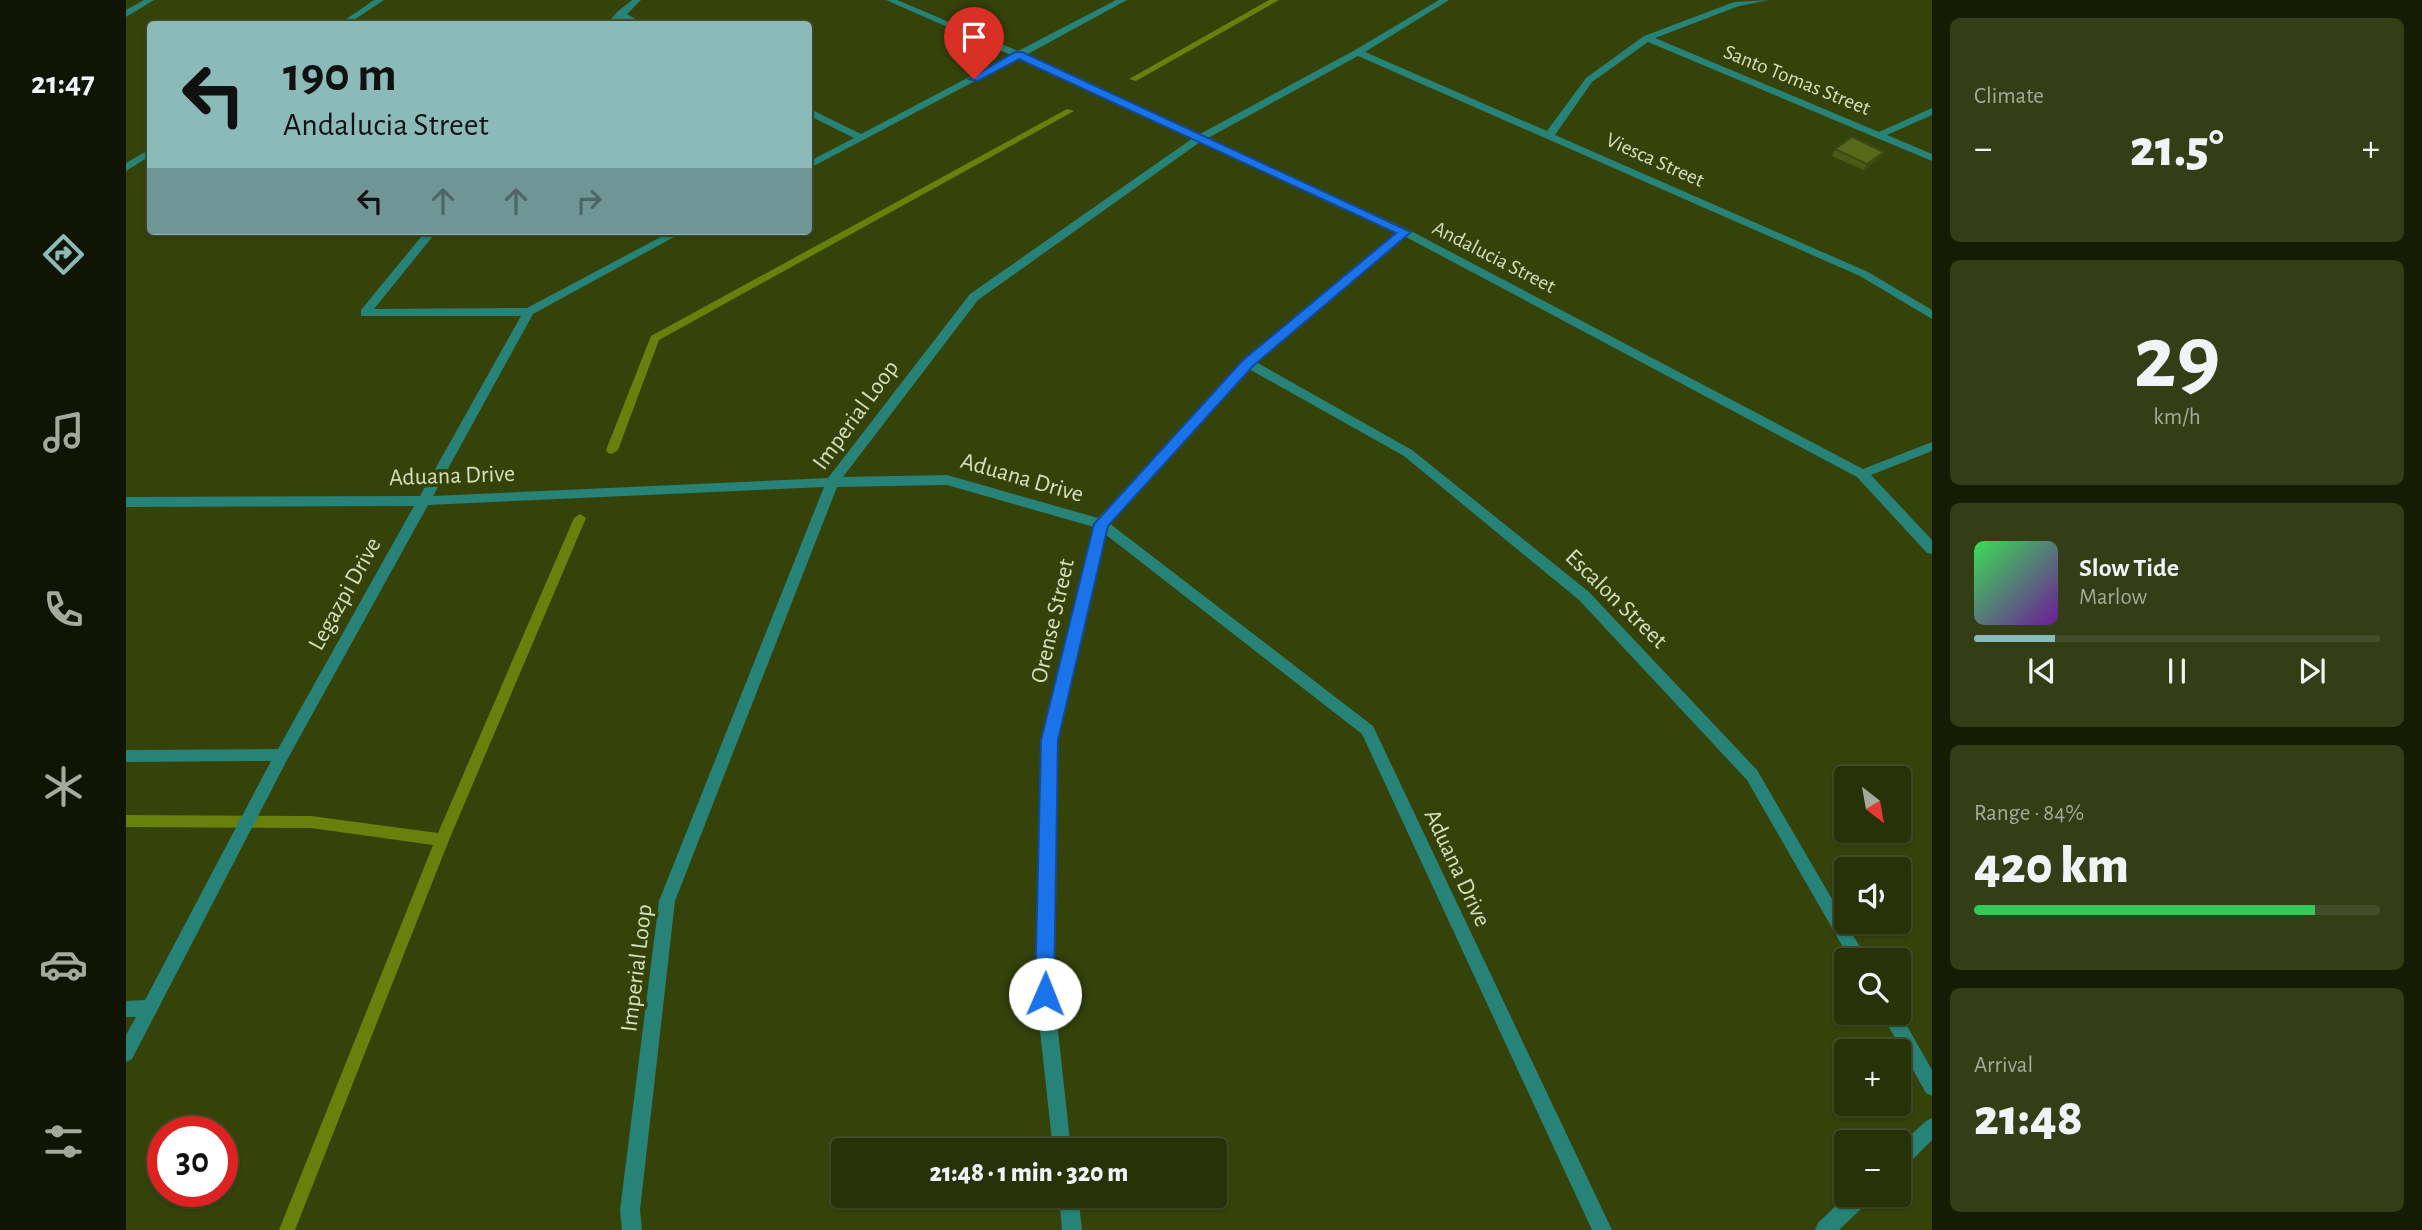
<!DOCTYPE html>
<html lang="en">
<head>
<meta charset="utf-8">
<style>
  body { margin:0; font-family:"Alegreya Sans",sans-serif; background:#343e16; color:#f1f3f6; height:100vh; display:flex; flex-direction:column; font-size:26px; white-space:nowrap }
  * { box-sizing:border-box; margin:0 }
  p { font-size:23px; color:#a5aa9c }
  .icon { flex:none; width:38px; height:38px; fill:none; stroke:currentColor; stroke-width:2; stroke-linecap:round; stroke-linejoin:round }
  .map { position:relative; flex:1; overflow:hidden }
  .panel { display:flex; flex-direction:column; gap:18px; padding:18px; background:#161c04; width:490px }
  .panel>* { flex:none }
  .top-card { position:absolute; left:21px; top:21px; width:665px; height:214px; border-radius:7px; box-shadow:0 2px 5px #0004,0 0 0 2px #444d29; background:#8bbbb9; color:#111; overflow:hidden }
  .needle { width:46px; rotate:149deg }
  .controls { position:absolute; left:1708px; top:766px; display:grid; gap:14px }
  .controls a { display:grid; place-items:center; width:77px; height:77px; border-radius:7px; background:#283208; box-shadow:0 2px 5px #0004,0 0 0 2px #444d29; font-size:35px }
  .speed { position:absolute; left:21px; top:1116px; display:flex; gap:14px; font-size:35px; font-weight:700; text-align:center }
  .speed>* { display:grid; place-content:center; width:91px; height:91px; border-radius:50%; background:#283208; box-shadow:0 2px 5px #0004,0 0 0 2px #444d29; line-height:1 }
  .speed .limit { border:10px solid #d22; background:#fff; color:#111 }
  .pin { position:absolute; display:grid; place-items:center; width:60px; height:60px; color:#fff; margin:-72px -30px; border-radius:50% 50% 50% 0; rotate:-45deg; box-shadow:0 0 7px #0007 }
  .pin .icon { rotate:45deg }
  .me { position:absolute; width:77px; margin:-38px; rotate:1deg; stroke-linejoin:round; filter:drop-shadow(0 0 5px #0008) }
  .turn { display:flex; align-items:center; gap:24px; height:147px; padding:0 21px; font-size:32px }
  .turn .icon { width:91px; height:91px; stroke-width:2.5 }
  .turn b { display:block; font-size:49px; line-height:60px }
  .lanes { display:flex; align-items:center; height:66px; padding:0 21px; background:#0003; justify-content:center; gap:35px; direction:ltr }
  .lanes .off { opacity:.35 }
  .big { font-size:52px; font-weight:800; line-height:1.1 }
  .panel .widget { flex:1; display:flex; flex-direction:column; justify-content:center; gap:10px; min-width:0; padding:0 24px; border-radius:10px; background:#343e16 }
  .panel .dial { align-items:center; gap:0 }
  .dial b { font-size:91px; line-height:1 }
  .song { display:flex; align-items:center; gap:21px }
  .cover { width:84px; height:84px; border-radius:10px; background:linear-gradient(135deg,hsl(130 70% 55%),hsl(280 70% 35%)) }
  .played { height:7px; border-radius:4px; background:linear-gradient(90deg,#8bbbb9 20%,#444d29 20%) }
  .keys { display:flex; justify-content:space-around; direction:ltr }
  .heat { display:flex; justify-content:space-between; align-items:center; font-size:38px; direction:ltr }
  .charge { height:10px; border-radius:5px; background:linear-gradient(90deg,#34c759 84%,#444d29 0) }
  .trip { position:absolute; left:705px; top:1138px; width:396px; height:70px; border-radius:7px; background:#283208; box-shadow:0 2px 5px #0004,0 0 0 2px #444d29; font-weight:800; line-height:70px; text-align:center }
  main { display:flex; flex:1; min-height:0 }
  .tabs { display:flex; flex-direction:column; width:126px; justify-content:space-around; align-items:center; background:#101403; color:#a5aa9c }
  .tabs .icon { width:49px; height:49px }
  .tabs .active { color:#8bbbb9 }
  .tabs b { font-size:32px; color:#f1f3f6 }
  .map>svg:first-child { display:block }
</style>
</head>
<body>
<main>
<nav class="tabs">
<b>21:47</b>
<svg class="icon active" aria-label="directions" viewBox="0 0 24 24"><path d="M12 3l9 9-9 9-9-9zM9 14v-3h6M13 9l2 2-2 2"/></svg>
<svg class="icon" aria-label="music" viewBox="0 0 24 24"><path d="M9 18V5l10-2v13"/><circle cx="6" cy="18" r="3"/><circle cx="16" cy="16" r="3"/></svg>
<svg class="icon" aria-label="phone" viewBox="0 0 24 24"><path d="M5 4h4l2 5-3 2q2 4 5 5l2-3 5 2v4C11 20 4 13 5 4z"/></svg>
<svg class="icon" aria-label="climate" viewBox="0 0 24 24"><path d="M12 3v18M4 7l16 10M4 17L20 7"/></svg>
<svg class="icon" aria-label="car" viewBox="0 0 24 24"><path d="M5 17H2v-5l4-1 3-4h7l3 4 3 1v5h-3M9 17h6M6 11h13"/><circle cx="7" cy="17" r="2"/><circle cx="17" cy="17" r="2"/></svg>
<svg class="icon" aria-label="filters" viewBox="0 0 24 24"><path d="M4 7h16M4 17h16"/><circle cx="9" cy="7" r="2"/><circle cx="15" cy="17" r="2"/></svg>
</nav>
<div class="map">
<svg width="1806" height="1230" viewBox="0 0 1806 1230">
  <rect width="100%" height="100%" fill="#35420a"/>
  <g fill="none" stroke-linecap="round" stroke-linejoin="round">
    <path fill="#68810c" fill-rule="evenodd" d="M1143,0H1153L1010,81L1003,79Z
      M941,109L948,111L533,340L492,450L486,454L482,453L480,450L525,336Z
      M454,514L460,518L323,840L169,1230H153L307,845L185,828L0,827V815L185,816L312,833L448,518Z"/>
    <path fill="#278377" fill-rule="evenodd" d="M18,0H28L0,17V10Z
      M248,0H258L222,24H213Z
      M506,0H515L501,14L518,24H508L496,19L490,24H481L491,12Z
      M760,0H771L892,51L990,0H1001L900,55L1074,134L1229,50L1313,0H1323L1239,52L1421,131L1460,78L1518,36L1608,2L1643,0L1613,6L1529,38L1753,132L1806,108V115L1761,135L1806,154V161L1522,42L1466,82L1429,135L1742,272L1806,310V319L1734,276L1232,56L1082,138L1283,230L1737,469L1806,442V451L1745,475L1806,540V554L1801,553L1731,477L1280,237L1130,362L1286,450L1463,592L1631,770L1742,961H1725L1621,780L1453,600L1278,456L1123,369L983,523L1247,726L1486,1230H1466L1236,734L979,534L932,740L928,994L945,1150H927L910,994L916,740L968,527L821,485L711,487L549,901L514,1210L516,1230H496L494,1210L533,901L698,487L302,505L161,760L6,1059L0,1062V1035L10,1017H0V1001L19,1000L145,761L0,762V750L152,749L288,506L0,507V497L294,496L395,316H235V310L300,231H311L248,309L401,308L546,231H559L407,314L307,496L702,478L844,294L1067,138L893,58L682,169V162L728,138L682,115V108L735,134L885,55ZM1074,142L1272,233L1118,360L972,518L821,475L717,477L852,300Z
      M24,149V156L0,171V163Z
      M1773,1012L1806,1070V1096L1800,1093L1755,1013Z
      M1806,1118V1140L1780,1166L1773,1168V1146L1800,1121Z
      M933,1195H952L956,1230H936Z
      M1721,1195H1744L1742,1202L1713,1230H1689L1692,1223Z"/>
  </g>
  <path fill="#4b5b16" d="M1709,149L1758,152L1754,158L1738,170L1706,156Z"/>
  <path fill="#3d4a12" d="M1758,152L1754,158L1738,170L1741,164Z"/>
  <path fill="#576a1a" stroke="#3d4a12" stroke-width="2" d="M1726,137L1758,152L1741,164L1709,149Z"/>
  <path fill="#1a73e8" stroke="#114b97" stroke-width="2" d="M889,52H896L1285,232L1127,366L982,526L932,740L928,994L926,1000L919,1003L912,1000L909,994L915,740L968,524L1117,360L1270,233L893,59L852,81L843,79Z"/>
  <g text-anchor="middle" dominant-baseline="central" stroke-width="7" stroke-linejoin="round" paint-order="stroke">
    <g font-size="21" fill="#d4e0bc" stroke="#35420a">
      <text transform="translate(1671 80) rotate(22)">Santo Tomas Street</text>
      <text transform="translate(1529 160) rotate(24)">Viesca Street</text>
      <text transform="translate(1368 257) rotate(27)">Andalucia Street</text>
    </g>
    <g font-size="24" fill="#d4e0bc" stroke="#35420a">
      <text transform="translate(730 415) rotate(-54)">Imperial Loop</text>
      <text transform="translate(326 476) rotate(-2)">Aduana Drive</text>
      <text transform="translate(896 478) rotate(16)">Aduana Drive</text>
      <text transform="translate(219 594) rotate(-61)">Legazpi Drive</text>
      <text transform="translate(1490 599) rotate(44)">Escalon Street</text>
      <text transform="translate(927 621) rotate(-77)">Orense Street</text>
      <text transform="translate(1331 868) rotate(65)">Aduana Drive</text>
      <text transform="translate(511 968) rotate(-83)">Imperial Loop</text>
    </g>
  </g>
</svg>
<div class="controls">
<a><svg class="needle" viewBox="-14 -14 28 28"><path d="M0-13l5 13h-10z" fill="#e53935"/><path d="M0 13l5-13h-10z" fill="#a5aa9c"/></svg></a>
<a><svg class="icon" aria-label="sound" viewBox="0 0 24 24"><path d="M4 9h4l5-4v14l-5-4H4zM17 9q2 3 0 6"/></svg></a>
<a><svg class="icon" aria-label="search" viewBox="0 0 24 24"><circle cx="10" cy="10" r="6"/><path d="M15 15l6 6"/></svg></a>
<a>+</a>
<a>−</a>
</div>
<div class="speed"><div class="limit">30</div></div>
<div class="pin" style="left:848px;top:79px;background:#d93025"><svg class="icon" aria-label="arrive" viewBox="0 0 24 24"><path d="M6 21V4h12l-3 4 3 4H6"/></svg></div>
<svg class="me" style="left:919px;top:994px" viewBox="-20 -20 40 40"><circle r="19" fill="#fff"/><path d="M0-13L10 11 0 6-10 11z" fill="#1a73e8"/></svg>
<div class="trip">21:48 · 1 min · 320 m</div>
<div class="top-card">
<div class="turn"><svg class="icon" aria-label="left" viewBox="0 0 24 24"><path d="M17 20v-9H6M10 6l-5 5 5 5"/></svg><div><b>190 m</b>Andalucia Street</div></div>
<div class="lanes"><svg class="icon" aria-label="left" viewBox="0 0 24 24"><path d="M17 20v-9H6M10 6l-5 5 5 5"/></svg><svg class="icon off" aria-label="ahead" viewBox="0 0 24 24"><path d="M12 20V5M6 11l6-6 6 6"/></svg><svg class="icon off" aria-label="ahead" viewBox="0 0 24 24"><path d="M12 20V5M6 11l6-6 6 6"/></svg><svg class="icon off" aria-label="right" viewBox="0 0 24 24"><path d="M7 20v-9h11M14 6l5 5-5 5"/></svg></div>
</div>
</div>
<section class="panel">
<div class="widget"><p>Climate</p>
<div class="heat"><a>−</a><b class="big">21.5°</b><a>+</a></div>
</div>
<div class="widget dial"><b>29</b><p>km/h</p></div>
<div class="widget">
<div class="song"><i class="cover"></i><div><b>Slow Tide</b><p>Marlow</p></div></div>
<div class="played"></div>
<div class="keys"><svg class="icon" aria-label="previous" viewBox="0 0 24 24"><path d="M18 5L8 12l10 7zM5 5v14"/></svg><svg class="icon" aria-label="pause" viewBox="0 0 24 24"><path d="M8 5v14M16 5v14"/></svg><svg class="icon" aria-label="next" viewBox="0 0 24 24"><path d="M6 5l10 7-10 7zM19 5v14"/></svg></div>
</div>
<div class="widget"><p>Range · 84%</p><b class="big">420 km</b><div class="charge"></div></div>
<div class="widget"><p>Arrival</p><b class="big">21:48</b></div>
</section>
</main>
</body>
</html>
